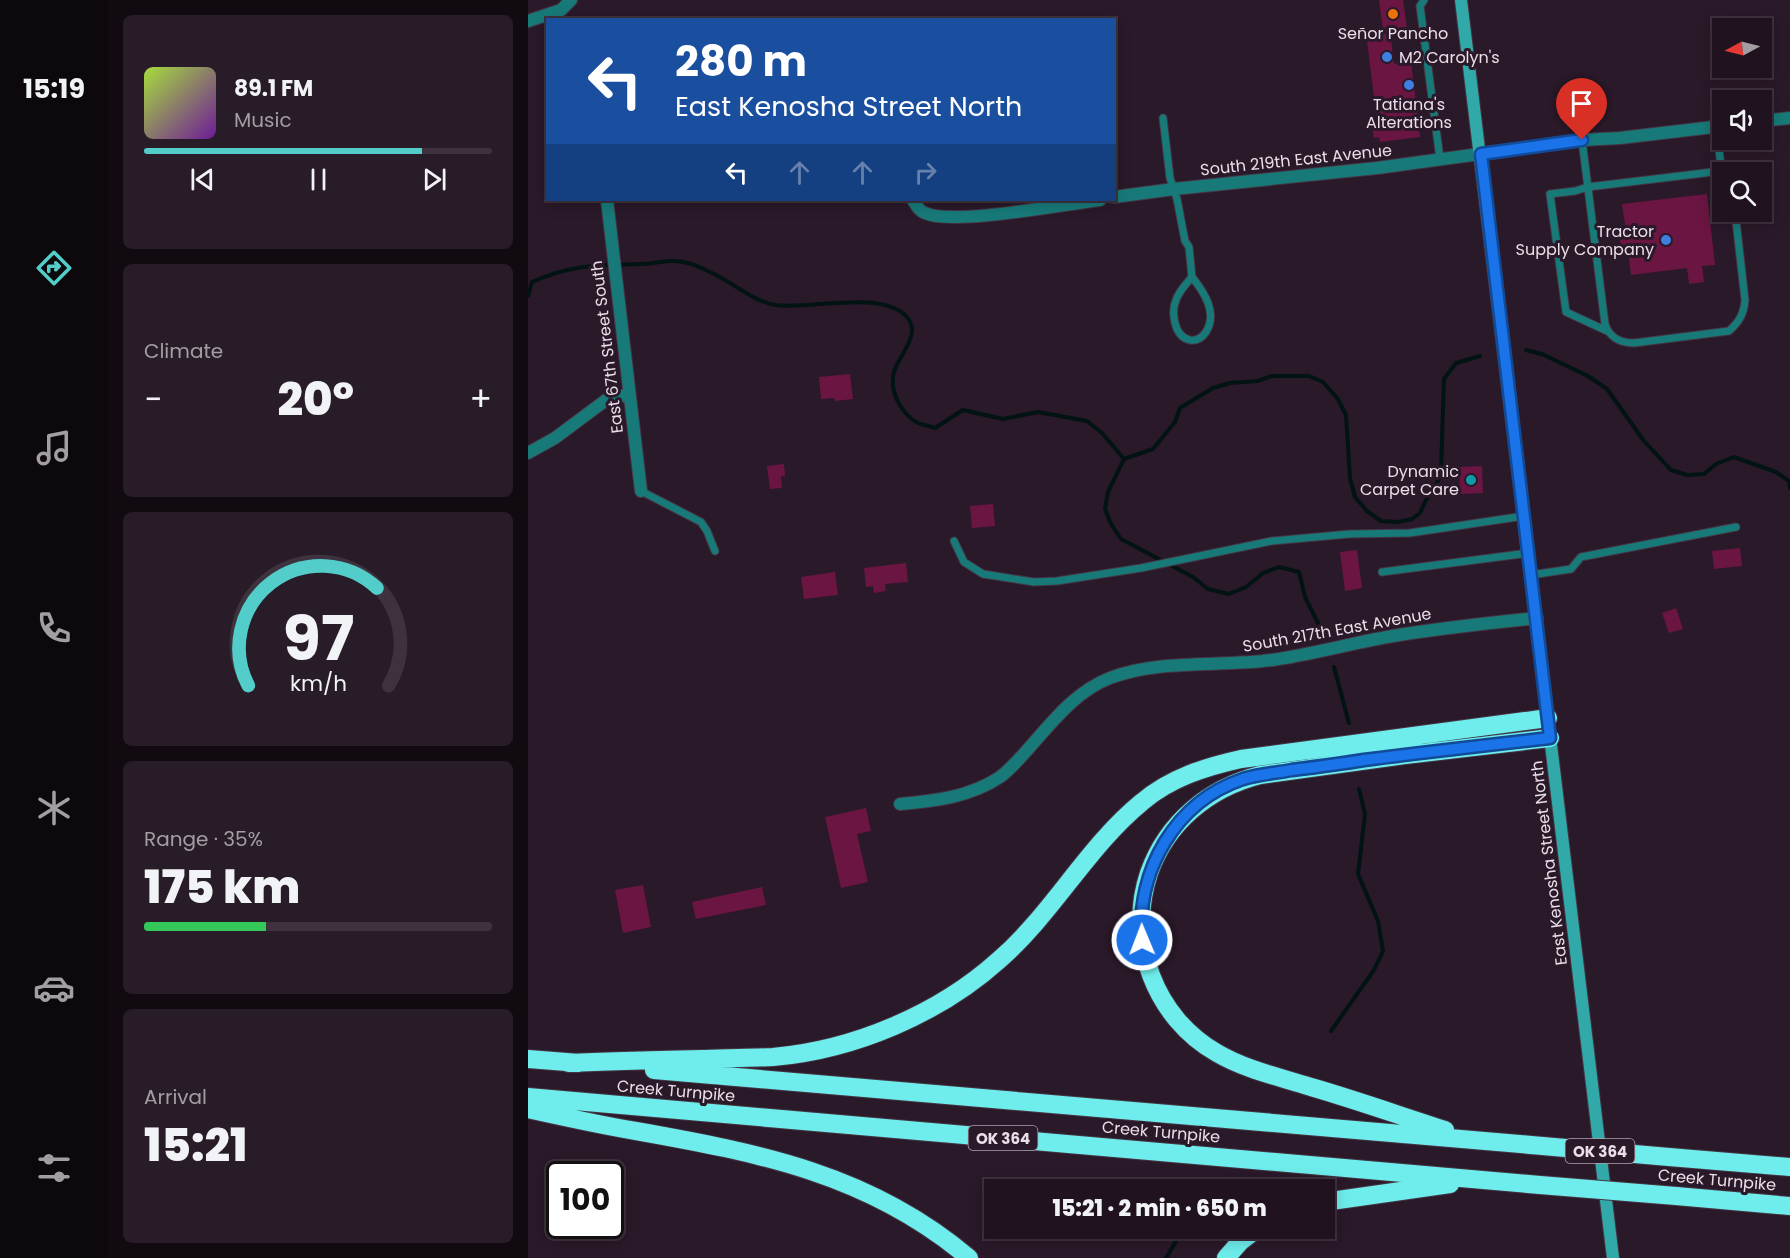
<!DOCTYPE html>
<html lang="en">
<head>
<meta charset="utf-8">
<style>
  body { margin:0; font-family:Poppins,sans-serif; background:#281c28; color:#f1f3f6; height:100vh; display:flex; flex-direction:column; font-size:22px; white-space:nowrap }
  * { box-sizing:border-box; margin:0 }
  p { font-size:20px; color:#a29ea4 }
  .icon { flex:none; width:33px; height:33px; fill:none; stroke:currentColor; stroke-width:2; stroke-linecap:round; stroke-linejoin:round }
  .map { position:relative; flex:1; overflow:hidden }
  .drawer { display:flex; flex-direction:column; gap:15px; padding:15px; background:#120a11; width:420px }
  .drawer>* { flex:none }
  .banner { position:absolute; left:18px; top:18px; width:570px; height:183px; border-radius:0px; box-shadow:0 3px 15px #0003,0 0 0 2px #3d323d; background:#1a4fa0; color:#fff; overflow:hidden }
  .needle { width:39px; rotate:263deg }
  .fabs { position:absolute; left:1184px; top:18px; display:grid; gap:12px }
  .fabs a { display:grid; place-items:center; width:60px; height:60px; border-radius:0px; background:#20131f; box-shadow:0 3px 15px #0003,0 0 0 2px #3d323d; font-size:30px }
  .speed { position:absolute; left:18px; top:1161px; display:flex; gap:12px; font-size:30px; font-weight:700; text-align:center }
  .speed>* { display:grid; place-content:center; width:78px; height:78px; border-radius:50%; background:#20131f; box-shadow:0 3px 15px #0003,0 0 0 2px #3d323d; line-height:1 }
  .speed .limit { border:3px solid #111; border-radius:9px; background:#fff; color:#111 }
  .pin { position:absolute; display:grid; place-items:center; width:51px; height:51px; color:#fff; margin:-62px -26px; border-radius:50% 50% 50% 0; rotate:-45deg; box-shadow:0 0 6px #0007 }
  .pin .icon { rotate:45deg }
  .me { position:absolute; width:66px; margin:-33px; rotate:359deg; stroke-linejoin:round; filter:drop-shadow(0 0 4px #0008) }
  .turn { display:flex; align-items:center; gap:21px; height:126px; padding:0 30px; font-size:27px }
  .turn .icon { width:78px; height:78px; stroke-width:2.5 }
  .turn b { display:block; font-size:42px; line-height:51px }
  .lanes { display:flex; align-items:center; height:57px; padding:0 30px; background:#0003; justify-content:center; gap:30px; direction:ltr }
  .lanes .off { opacity:.35 }
  .big { font-size:45px; font-weight:800; line-height:1.1 }
  .drawer .widget { flex:1; display:flex; flex-direction:column; justify-content:center; gap:9px; min-width:0; padding:0 21px; border-radius:9px; background:#281c28 }
  .drawer .dial { align-items:center; gap:0 }
  .dial svg { height:156px; overflow:visible; fill:none; stroke:#3d323d; stroke-width:7; stroke-linecap:round; text-anchor:middle }
  .dial text { fill:#f1f3f6; stroke:none }
  .song { display:flex; align-items:center; gap:18px }
  .cover { width:72px; height:72px; border-radius:9px; background:linear-gradient(135deg,hsl(80 70% 55%),hsl(280 70% 35%)) }
  .played { height:6px; border-radius:3px; background:linear-gradient(90deg,#53cdc9 80%,#3d323d 80%) }
  .keys { display:flex; justify-content:space-around; direction:ltr }
  .heat { display:flex; justify-content:space-between; align-items:center; font-size:33px; direction:ltr }
  .charge { height:9px; border-radius:4px; background:linear-gradient(90deg,#34c759 35%,#3d323d 0) }
  .trip { position:absolute; left:456px; top:1179px; width:351px; height:60px; border-radius:0px; background:#20131f; box-shadow:0 3px 15px #0003,0 0 0 2px #3d323d; font-weight:800; line-height:60px; text-align:center }
  main { display:flex; flex:1; min-height:0 }
  .tab-bar { display:flex; flex-direction:column; width:108px; justify-content:space-around; align-items:center; background:#0d080c; color:#a29ea4 }
  .tab-bar .icon { width:42px; height:42px }
  .tab-bar .selected { color:#53cdc9 }
  .tab-bar b { font-size:27px; color:#f1f3f6 }
  .map>svg:first-child { display:block }
</style>
</head>
<body>
<main>
<nav class="tab-bar">
<b>15:19</b>
<svg class="icon selected" aria-label="directions" viewBox="0 0 24 24"><path d="M12 3l9 9-9 9-9-9zM9 14v-3h6M13 9l2 2-2 2"/></svg>
<svg class="icon" aria-label="music" viewBox="0 0 24 24"><path d="M9 18V5l10-2v13"/><circle cx="6" cy="18" r="3"/><circle cx="16" cy="16" r="3"/></svg>
<svg class="icon" aria-label="phone" viewBox="0 0 24 24"><path d="M5 4h4l2 5-3 2q2 4 5 5l2-3 5 2v4C11 20 4 13 5 4z"/></svg>
<svg class="icon" aria-label="climate" viewBox="0 0 24 24"><path d="M12 3v18M4 7l16 10M4 17L20 7"/></svg>
<svg class="icon" aria-label="car" viewBox="0 0 24 24"><path d="M5 17H2v-5l4-1 3-4h7l3 4 3 1v5h-3M9 17h6M6 11h13"/><circle cx="7" cy="17" r="2"/><circle cx="17" cy="17" r="2"/></svg>
<svg class="icon" aria-label="filters" viewBox="0 0 24 24"><path d="M4 7h16M4 17h16"/><circle cx="9" cy="7" r="2"/><circle cx="15" cy="17" r="2"/></svg>
</nav>
<section class="drawer">
<div class="widget">
<div class="song"><i class="cover"></i><div><b>89.1 FM</b><p>Music</p></div></div>
<div class="played"></div>
<div class="keys"><svg class="icon" aria-label="previous" viewBox="0 0 24 24"><path d="M18 5L8 12l10 7zM5 5v14"/></svg><svg class="icon" aria-label="pause" viewBox="0 0 24 24"><path d="M8 5v14M16 5v14"/></svg><svg class="icon" aria-label="next" viewBox="0 0 24 24"><path d="M6 5l10 7-10 7zM19 5v14"/></svg></div>
</div>
<div class="widget"><p>Climate</p>
<div class="heat"><a>−</a><b class="big">20°</b><a>+</a></div>
</div>
<div class="widget dial"><svg viewBox="0 0 100 80">
<path d="M14 69A42 42 0 1 1 86 69"/>
<path d="M14 69A42 42 0 0 1 80 19" stroke="#53cdc9"/>
<text x="50" y="56" font-size="32" font-weight="700">97</text>
<text x="50" y="72" font-size="11">km/h</text>
</svg></div>
<div class="widget"><p>Range · 35%</p><b class="big">175 km</b><div class="charge"></div></div>
<div class="widget"><p>Arrival</p><b class="big">15:21</b></div>
</section>
<div class="map">
<svg width="1262" height="1258" viewBox="0 0 1262 1258">
  <rect width="100%" height="100%" fill="#2a1929"/>
  <g fill="none" stroke-linecap="round" stroke-linejoin="round">
    <path stroke="#021313" stroke-width="4" d="M0,296L4,282C44,264 73,265 115,264C126,264 138,260 147,261C158,261 172,267 182,272C203,281 224,301 247,305C281,310 350,290 377,315C396,333 371,354 366,372C361,391 373,414 390,423C395,425 402,426 407,428L435,410L475,419L510,412L559,421L574,433L596,459
      M998,350L1014,354L1060,376L1079,389L1116,441L1143,470L1159,475L1176,474L1188,464L1206,457L1248,472L1261,481L1262,488
      M795,633L777,597L771,572L751,567L735,573L718,587L701,594L680,589L665,577L593,539L583,524L577,509L580,492L596,459L625,449L647,422L652,408L685,388L702,383L730,381L744,376H781L795,382L810,399L818,415L822,478L827,497L839,511L853,521L870,522L884,519L892,513L898,500L908,486L913,471L916,379L928,363L952,356
      M806,667L821,723
      M803,1031L846,970L855,951L850,921L830,874L837,814L831,789
      M638,1258L656,1228"/>
  </g>
  <path fill="#6b1543" d="M851,0H875L879,28L862,30L866,64L883,61L892,137L852,142L851,137L846,138L843,122L849,121L838,33L855,31Z
    M1179,194L1187,265L1174,266L1176,282L1161,284L1159,268L1103,275L1100,249L1093,250L1091,232L1098,231L1094,204Z
    M322,374L325,399L307,401L306,398L293,399L291,377Z
    M256,464L257,476H253L254,488L242,489L239,466Z
    M954,466L955,493L932,494L931,467Z
    M465,504L467,526L444,528L442,506Z
    M1212,548L1214,566L1186,569L1184,551Z
    M829,550L834,588L817,591L812,552Z
    M378,563L380,582L357,584L358,591L346,593L345,586L338,587L336,568Z
    M307,572L310,595L276,599L273,577Z
    M1148,608L1155,629L1141,633L1134,613Z
    M338,808L343,831L329,834L340,882L313,888L297,817Z
    M115,885L123,927L95,933L87,890Z
    M234,887L238,905L168,919L164,902Z"/>
  <g fill="none" stroke-linecap="round" stroke-linejoin="round">
    <g stroke="#453544" stroke-width="9">
      <path id="lane" d="M896,0L892,6L912,159
        M635,118L642,178L649,199L657,241L661,247L664,277C658,284 651,291 648,300C643,312 646,337 662,340C669,341 674,338 678,332C690,313 676,292 664,277
        M1188,126L1194,173
        M1054,140L1077,324C1081,337 1092,343 1106,343L1201,331C1211,322 1216,314 1217,300L1207,212
        M1079,331L1038,312L1022,194L1047,191L1060,187L1193,171
        M113,491L173,522L179,531L187,551
        M426,541L436,562L455,574L506,582L529,581L613,568L744,541L821,534L882,533L996,516
        M854,572L1001,553
        M1003,575L1043,569L1053,557L1208,527"/>
    </g>
    <g stroke="#453544" stroke-width="14">
      <path id="street" d="M0,21L33,10L43,0
        M1233,121L1262,118
        M586,197L646,189L849,168L1054,140L1092,138L1194,126
        M79,200L113,491
        M385,200C388,205 391,211 397,213C425,226 537,204 572,200
        M0,453L27,438L78,400L101,394
        M372,804C407,801 442,797 472,777C483,769 492,758 501,748C525,721 548,691 582,678C630,659 693,667 744,660C785,654 824,643 865,636C912,628 961,623 1009,618"/>
    </g>
    <g stroke="#453544" stroke-width="14">
      <path id="secondary" d="M933,0L1085,1258"/>
    </g>
    <g stroke="#453544" stroke-width="20">
      <path id="highway" d="M0,1059L51,1063
        M41,1063C86,1061 132,1060 177,1059C200,1058 222,1058 245,1057C326,1050 411,1014 471,960C525,913 559,847 614,802C642,778 677,767 713,759L1020,718
        M126,1070L1003,1145
        M0,1097L1012,1185
        M0,1109C36,1117 72,1125 108,1131C231,1153 342,1174 441,1258
        M917,1130C873,1116 828,1100 783,1087C752,1077 718,1070 689,1053C627,1018 598,941 621,873C639,822 681,788 732,775L877,755L1022,738
        M1141,1157L1262,1167
        M1148,1196L1262,1206
        M796,1202L922,1184
        M698,1258L712,1242L730,1228"/>
    </g>
    <use href="#lane" stroke="#177a79" stroke-width="7"/>
    <use href="#street" stroke="#177a79" stroke-width="12"/>
    <use href="#secondary" stroke="#32a9a9" stroke-width="12"/>
    <use href="#highway" stroke="#6eedec" stroke-width="18"/>
    <g stroke="#453544" stroke-width="20" stroke-linecap="butt">
      <path id="highway-bridge" d="M1003,1145L1141,1157
        M1012,1185L1148,1196"/>
    </g>
    <use href="#highway-bridge" stroke="#6eedec" stroke-width="18"/>
  </g>
  <g fill="none" stroke-linecap="round" stroke-linejoin="round">
    <g stroke="#114b97" stroke-width="15">
      <path id="route" d="M614,940C608,871 647,802 715,779C731,774 748,773 764,770C788,767 812,764 836,760C898,752 960,745 1022,738L953,154L1054,140"/>
    </g>
    <use href="#route" stroke="#1a73e8" stroke-width="10"/>
  </g>
  <circle fill="#e8710a" stroke="#2a1929" stroke-width="2" cx="865" cy="14" r="6"/>
  <g fill="#3f7fe0" stroke="#2a1929" stroke-width="2">
    <circle cx="859" cy="57" r="6"/>
    <circle cx="881" cy="85" r="6"/>
    <circle cx="1138" cy="240" r="6"/>
  </g>
  <circle fill="#0f9aa8" stroke="#2a1929" stroke-width="2" cx="943" cy="480" r="6"/>
  <g text-anchor="middle" dominant-baseline="central" stroke-width="6" stroke-linejoin="round" paint-order="stroke">
    <g fill="#2a1929" stroke="#b0a3af" stroke-width="1.5">
      <rect x="440.5" y="1126" width="69" height="24" rx="4.5"/>
      <rect x="1037.5" y="1139" width="69" height="24" rx="4.5"/>
    </g>
    <g font-size="15" font-weight="bold" fill="#eadee9">
      <text x="475" y="1138">OK 364</text>
      <text x="1072" y="1151">OK 364</text>
    </g>
    <g font-size="16" fill="#eadee9" stroke="#2a1929">
      <text x="865" y="33">Señor Pancho</text>
      <text x="871" y="57" text-anchor="start">M2 Carolyn's</text>
      <text x="881" y="104">Tatiana's<tspan x="881" dy="18">Alterations</tspan></text>
      <text x="1126" y="231" text-anchor="end">Tractor<tspan x="1126" dy="18">Supply Company</tspan></text>
      <text x="931" y="471" text-anchor="end">Dynamic<tspan x="931" dy="18">Carpet Care</tspan></text>
    </g>
    <g font-size="16" fill="#eadee9" stroke="#2a1929">
      <text transform="translate(768 160) rotate(-6)">South 219th East Avenue</text>
      <text transform="translate(79 347) rotate(-97)">East 67th Street South</text>
      <text transform="translate(809 630) rotate(-10)">South 217th East Avenue</text>
      <text transform="translate(1021 863) rotate(-97)">East Kenosha Street North</text>
      <text transform="translate(148 1091) rotate(5)">Creek Turnpike</text>
      <text transform="translate(633 1132) rotate(5)">Creek Turnpike</text>
      <text transform="translate(1189 1180) rotate(5)">Creek Turnpike</text>
    </g>
  </g>
</svg>
<div class="fabs">
<a><svg class="needle" viewBox="-14 -14 28 28"><path d="M0-13l5 13h-10z" fill="#e53935"/><path d="M0 13l5-13h-10z" fill="#a29ea4"/></svg></a>
<a><svg class="icon" aria-label="sound" viewBox="0 0 24 24"><path d="M4 9h4l5-4v14l-5-4H4zM17 9q2 3 0 6"/></svg></a>
<a><svg class="icon" aria-label="search" viewBox="0 0 24 24"><circle cx="10" cy="10" r="6"/><path d="M15 15l6 6"/></svg></a>
</div>
<div class="speed"><div class="limit">100</div></div>
<div class="pin" style="left:1054px;top:140px;background:#d93025"><svg class="icon" aria-label="arrive" viewBox="0 0 24 24"><path d="M6 21V4h12l-3 4 3 4H6"/></svg></div>
<svg class="me" style="left:614px;top:940px" viewBox="-20 -20 40 40"><circle r="17" fill="#1a73e8" stroke="#fff" stroke-width="3"/><path d="M0-11L8 9 0 5-8 9z" fill="#fff"/></svg>
<div class="trip">15:21 · 2 min · 650 m</div>
<div class="banner">
<div class="turn"><svg class="icon" aria-label="left" viewBox="0 0 24 24"><path d="M17 20v-9H6M10 6l-5 5 5 5"/></svg><div><b>280 m</b>East Kenosha Street North</div></div>
<div class="lanes"><svg class="icon" aria-label="left" viewBox="0 0 24 24"><path d="M17 20v-9H6M10 6l-5 5 5 5"/></svg><svg class="icon off" aria-label="ahead" viewBox="0 0 24 24"><path d="M12 20V5M6 11l6-6 6 6"/></svg><svg class="icon off" aria-label="ahead" viewBox="0 0 24 24"><path d="M12 20V5M6 11l6-6 6 6"/></svg><svg class="icon off" aria-label="right" viewBox="0 0 24 24"><path d="M7 20v-9h11M14 6l5 5-5 5"/></svg></div>
</div>
</div>
</main>
</body>
</html>
